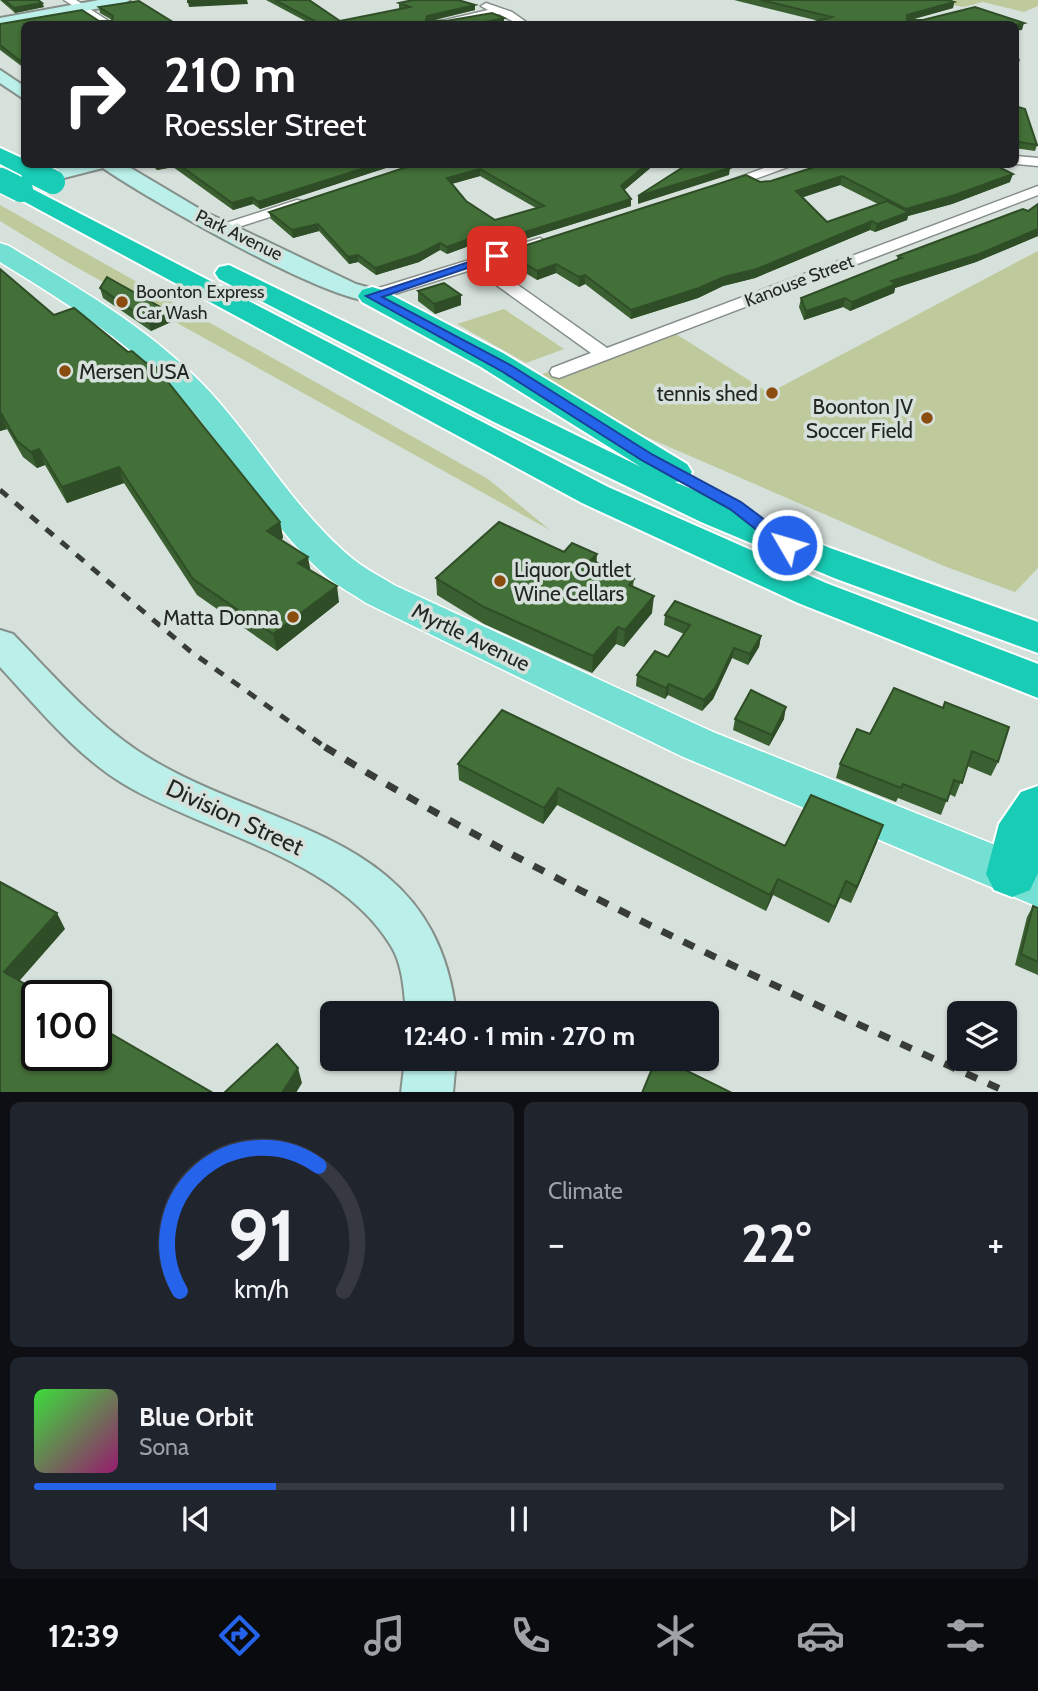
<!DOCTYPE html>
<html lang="en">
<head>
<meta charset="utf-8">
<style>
  body { margin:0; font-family:Cabin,sans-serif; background:#20242c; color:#f1f3f6; height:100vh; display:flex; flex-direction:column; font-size:26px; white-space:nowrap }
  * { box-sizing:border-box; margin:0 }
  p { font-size:23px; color:#9ea1a6 }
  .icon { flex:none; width:38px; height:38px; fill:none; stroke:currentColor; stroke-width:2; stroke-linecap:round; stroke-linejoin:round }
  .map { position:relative; height:1092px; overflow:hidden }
  .sheet { display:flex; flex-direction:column; gap:10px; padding:10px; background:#0d0f14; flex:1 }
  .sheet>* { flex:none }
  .banner { position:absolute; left:21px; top:21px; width:998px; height:147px; border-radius:10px; box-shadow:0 2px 5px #0004; background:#202124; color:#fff; overflow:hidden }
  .fabs { position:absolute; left:947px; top:1001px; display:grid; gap:14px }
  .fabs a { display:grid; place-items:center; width:70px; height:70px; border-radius:10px; background:#171b24; box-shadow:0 2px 5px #0004; font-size:35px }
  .speed { position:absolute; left:21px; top:980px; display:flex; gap:14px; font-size:35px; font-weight:700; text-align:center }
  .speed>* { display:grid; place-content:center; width:91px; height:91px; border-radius:50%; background:#171b24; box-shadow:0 2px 5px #0004; line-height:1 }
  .speed .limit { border:4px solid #111; border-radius:10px; background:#fff; color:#111 }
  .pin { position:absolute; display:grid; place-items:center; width:60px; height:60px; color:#fff; margin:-30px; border-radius:14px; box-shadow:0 4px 10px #0006 }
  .me { position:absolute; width:77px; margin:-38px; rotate:308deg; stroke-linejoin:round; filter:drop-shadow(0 0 5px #0008) }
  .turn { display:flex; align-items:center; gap:24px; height:147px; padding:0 28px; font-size:32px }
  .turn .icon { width:91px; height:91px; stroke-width:2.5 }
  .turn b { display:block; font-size:49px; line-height:60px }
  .big { font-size:52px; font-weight:700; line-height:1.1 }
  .sheet .tile { flex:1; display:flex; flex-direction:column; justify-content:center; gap:10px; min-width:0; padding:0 24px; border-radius:10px; background:#20242c }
  .sheet .dial { align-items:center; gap:0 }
  .dial svg { height:182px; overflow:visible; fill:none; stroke:#363941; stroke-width:7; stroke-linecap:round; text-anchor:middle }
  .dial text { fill:#f1f3f6; stroke:none }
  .song { display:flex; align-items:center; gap:21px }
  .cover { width:84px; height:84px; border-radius:10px; background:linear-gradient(135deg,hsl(120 70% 55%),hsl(320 70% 35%)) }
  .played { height:7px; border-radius:4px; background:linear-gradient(90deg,#2563eb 25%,#363941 25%) }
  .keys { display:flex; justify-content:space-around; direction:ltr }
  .heat { display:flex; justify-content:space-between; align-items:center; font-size:38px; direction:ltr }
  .sheet .tiles { flex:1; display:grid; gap:10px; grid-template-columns:1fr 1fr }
  .tile:last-child { grid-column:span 2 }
  .trip { position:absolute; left:320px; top:1001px; width:399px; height:70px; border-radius:10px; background:#171b24; box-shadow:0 2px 5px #0004; font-weight:700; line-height:70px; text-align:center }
  .dock { display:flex; height:112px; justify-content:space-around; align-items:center; background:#090b0e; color:#9ea1a6 }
  .dock .icon { width:49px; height:49px }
  .dock .on { color:#2563eb }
  .dock b { font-size:32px; color:#f1f3f6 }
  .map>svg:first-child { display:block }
</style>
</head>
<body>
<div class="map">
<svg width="1038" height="1093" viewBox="0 0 1038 1093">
  <rect width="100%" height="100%" fill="#d7e1db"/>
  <path fill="#bec99c" d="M929,0H1038V6L1024,12L983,2L963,7Z
    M0,205L488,479L550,530L67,262L0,221Z
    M1038,251V568L1015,592L944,566L593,414L532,378L665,327L769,393Z
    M504,309L564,349L526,363L457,324Z"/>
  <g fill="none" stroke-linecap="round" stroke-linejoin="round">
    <g stroke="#868f89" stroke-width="3">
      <path id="street" d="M64,0H76L113,24H102Z
        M486,3L512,12L529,24H518L499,14L446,24H428L488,10L481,6Z
        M1015,156L1038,158V166L1015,164Z
        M775,164H796L725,190L713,187Z
        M1038,186V195L559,378L552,376L550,372L552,368L591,353L474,269L372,301L364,296L366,292L540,238L548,243L545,246L488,264L607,348Z
        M297,200L302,201V207L222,232L214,227Z"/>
    </g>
    <g stroke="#868f89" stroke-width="4">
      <path id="secondary" d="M99,0H130L123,4L0,26V18Z
        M0,70L24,86V99L0,83Z
        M70,164H124L203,211L356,284L381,291L384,296L381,301C341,311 143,196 103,168L17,190L7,184L10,180Z
        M0,630L13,634C57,679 99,729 154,761C280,834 435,835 456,1013H406C404,992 403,965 391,946C340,860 210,834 127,786C77,757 39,709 0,667Z
        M405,1059H456L453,1093H401Z"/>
    </g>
    <g stroke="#fff" stroke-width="3">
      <path id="primary" d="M0,243L9,246C80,289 154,331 211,393C260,447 296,512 353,559C365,569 380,576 394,585L713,732L1038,862V907L681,756L366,603C353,594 339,587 327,577C271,528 237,462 189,407C137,346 68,304 0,262Z"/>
    </g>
    <g stroke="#fff" stroke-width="4">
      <path id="highway" d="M0,148L24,159V164H36L45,172L41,177H25L0,164Z
        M21,183L608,487L826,583L1038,664V698L798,603L582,503L12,195L9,190L12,185Z
        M229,265L641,467L481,367L362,302L358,296L362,290L372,287L382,290L503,353L687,464L692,472L687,480L675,482L830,548L1038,622V653L834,578L701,522L492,421L219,279L215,273L219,267Z
        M1038,786V873L1030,890L1012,897L994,890L986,874L999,824L1021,792Z"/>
    </g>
    <use href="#street" fill="#fff" fill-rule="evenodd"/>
    <use href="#secondary" fill="#baf0e9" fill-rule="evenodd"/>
    <use href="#primary" fill="#74e0d3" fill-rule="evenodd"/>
    <use href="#highway" fill="#18ccb5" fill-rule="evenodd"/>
    <path stroke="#393d3a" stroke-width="5" stroke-dasharray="10 10" stroke-linecap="butt" d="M0,490L190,651L328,749"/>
    <path stroke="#393d3a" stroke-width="7" stroke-dasharray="12 12" stroke-linecap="butt" d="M325,747C543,882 776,987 1009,1093"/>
    <g stroke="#fff" stroke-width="27" stroke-linecap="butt">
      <path id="highway-bridge" d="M33,172L53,182
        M1,180L21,190"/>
    </g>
    <use href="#highway-bridge" stroke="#18ccb5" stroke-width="24"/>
  </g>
  <path fill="#3a5f30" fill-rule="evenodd" d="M0,0H38L42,3L44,7L15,13Z
    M266,0H309L340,21L400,9L399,8V3L475,5V10L431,21H446L504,18V23L499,24H311Z
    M734,0H948L954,2L953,8L911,20L1022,30L819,21Z
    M99,7L176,24H24V68L0,50V24L112,21V20L100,13Z
    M1015,106L1037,145L1035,151L1015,148Z
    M150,164H398L260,209L253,204L233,210L173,167L157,170Z
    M416,164H655L624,190L631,199V206L493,249L480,242L447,254L440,250L419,262L376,275L358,262L349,264L319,231L293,238L271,219L269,212ZM480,176L536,208L495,220L466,201L452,184Z
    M824,164L1010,182L952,204L908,216L907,220L875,232L870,230L755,278L723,286L698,298L631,319L585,284L579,287L556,273L537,280L514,266V261L511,259V250L760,182L771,181ZM840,185L878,204L827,222L802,197Z
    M1038,204V236L976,262L895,288L894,293L850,311L843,307L804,320L799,307L801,298L896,261L898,256L1028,211Z
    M0,269L280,522L283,538L281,540L339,602L277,651L197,595L124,483L67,503L45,465L37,468L23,457L7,429L0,431Z
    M100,288L171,322L151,331L103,298Z
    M418,291L461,305L435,314L418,301Z
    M564,552L596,563L634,579L633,587L652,613L624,647L616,644L592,673L484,624L437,595L436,578Z
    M665,615L761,636L759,647L748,665L732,658L713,699L702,711L668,695L665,699L636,686L637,675L668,657L684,634L664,625Z
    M894,688L998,762L991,776L967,766L955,797L949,794L941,815L898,798L896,802L836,778L840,764L870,734Z
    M502,710L785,846L877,842L851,903L840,898L829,923L773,895L766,911L557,805L543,824L459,780L458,764Z
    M735,719H784L769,746L733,730Z
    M1033,906L1038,908V975L1015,965L1027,917Z"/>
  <path fill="#2f4e27" d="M224,0H247L248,4L189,7L188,2Z
    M954,2L953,8L905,21L907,15Z
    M42,3L44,7L15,13L14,8Z
    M475,5V10L427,21L426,20L427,16Z
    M504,18V23L498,24H476Z
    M1024,23L1022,30L1015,31V25Z
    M1020,59L1018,66L1015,67V60Z
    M156,164H172L173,167L157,170Z
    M377,164H398L260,209L258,202Z
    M647,164H655L621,193V186Z
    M730,168L729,175L638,204V196Z
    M480,169V176L447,185V178Z
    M1013,174L1010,182L952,204L908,216L907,220L875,232L877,224L905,213L906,209Z
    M842,176L840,185L795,200L796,191Z
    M252,197L253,204L233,210L232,203Z
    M631,199V206L493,249V242Z
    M872,221L870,230L755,278L723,286L698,298L631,319V310L724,277Z
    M318,224L319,231L293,238L292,230Z
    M1038,229V236L976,262L895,288L894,293L850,311L852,302L891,281Z
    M480,235V242L447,254V247Z
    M440,243V250L419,262L376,275L375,268Z
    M358,255V262L349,264L348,257Z
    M556,264V273L537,280V271Z
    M585,275V284L579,287V277Z
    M461,295V305L435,314L434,304Z
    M845,298L843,307L804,320L806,311Z
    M169,312L171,322L151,331L148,321Z
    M0,413H1L7,429L0,431Z
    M39,449L45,465L37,468L31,452Z
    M119,467L124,483L67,503L62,487Z
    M280,522L283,538L270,547L267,531Z
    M597,554L596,571L591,560Z
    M308,557L311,573L298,563Z
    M337,586L339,602L277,651L273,634Z
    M654,596L652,613L624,647L625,630Z
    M618,627L616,644L592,673L593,656Z
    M761,636L759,647L748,665L750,654Z
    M734,648L732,658L713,699L702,711L704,700Z
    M669,684L668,695L665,699L666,688Z
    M786,707L784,719L769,746L772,735Z
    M558,788L557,805L543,824L544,808Z
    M883,825L877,842L851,903L857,887Z
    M778,879L773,895L766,911L770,895Z
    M846,881L840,898L829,923L835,907Z
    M57,913L65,929L14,987L4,972Z
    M298,1068L302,1083L296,1093H282Z"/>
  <path fill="#436f38" stroke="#2f4e27" stroke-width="2" fill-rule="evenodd" d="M4,0H38L42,3L14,8Z
    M188,0H224L188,2Z
    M275,0H309L340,21L410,7L399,3L413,0H458L475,5L427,16L426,20L446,21L492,13L504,18L476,24H477H320Z
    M761,0H948L954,2L907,15V20H923L975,7L1024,23L1015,25L807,24L832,17Z
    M139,1L176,24H24V64L0,45V24L82,10L99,21H112L113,16L99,7Z
    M1015,106L1025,109L1037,145L1015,141Z
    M178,164H377L258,202L252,197L232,203Z
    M416,164H647L621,186L631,199L493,242L480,235L447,247L440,243L419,254L375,268L358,255L348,257L318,224L292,230L269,212ZM480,169L544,206L495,220L466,201L447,178Z
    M688,164H724L730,168L638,196Z
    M824,164H993L1013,174L955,195L906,209L842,176L796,191L827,222L887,201L909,212L877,224L872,221L757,269L724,277L699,288L631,310L585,275L579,277L556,264L537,271L514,257L520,255L511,250L746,175L760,182L771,181Z
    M1038,204V229L979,254L891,281L896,284L852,302L845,298L806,311L801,298L902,258L898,256L1023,209L1028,211Z
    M0,269L54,315L74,308L128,352L132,351L146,363L152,362L280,522L267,531L308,557L298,563L337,586L273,634L193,579L119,467L62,487L39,449L31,452L17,441L1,413H0Z
    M107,277L169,312L148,321L100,288Z
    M444,283L461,295L434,304L418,291Z
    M499,522L564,552L572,543L597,554L591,560L634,579L629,585L654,596L625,630L618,627L593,656L484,607L436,578Z
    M675,601L761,636L750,654L734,648L715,688L704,700L669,684L666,688L637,675L655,651L668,657L690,625L665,615Z
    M894,688L943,708L945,702L1009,727L998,762L972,751L962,783L954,780L947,801L903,784L901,788L840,764L857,729L870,734Z
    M751,690L786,707L772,735L735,719Z
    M502,710L785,846L811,795L883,825L857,887L846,881L835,907L778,879L770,895L558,788L544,808L458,764Z
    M0,882L57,913L4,972L46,996H37V1055H96V1025L213,1093H0Z
    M1033,906L1038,908V962L1021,954Z
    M277,1044L298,1068L282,1093H224Z
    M656,1059H663L732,1093H642Z"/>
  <path fill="#2563eb" stroke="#184099" stroke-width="2" d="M493,254L503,256L382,297L512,366L653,455L741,502L793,541V549H781L730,509L643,461L503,372L366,296Z"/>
  <g fill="#8a4c0f" stroke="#d7e1db" stroke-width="2.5">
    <circle cx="122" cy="302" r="7"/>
    <circle cx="65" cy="371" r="7"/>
    <circle cx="772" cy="393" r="7"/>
    <circle cx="927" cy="418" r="7"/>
    <circle cx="500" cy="581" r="7"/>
    <circle cx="293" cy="617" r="7"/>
  </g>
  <g text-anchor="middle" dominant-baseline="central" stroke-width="7" stroke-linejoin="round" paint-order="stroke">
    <g font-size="18" fill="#232724" stroke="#d7e1db">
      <text transform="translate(239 235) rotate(26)">Park Avenue</text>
      <text transform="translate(799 281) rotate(-21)">Kanouse Street</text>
    </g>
    <g font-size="18" fill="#232724" stroke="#d7e1db" text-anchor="start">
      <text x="136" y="292">Boonton Express<tspan x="136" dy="21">Car Wash</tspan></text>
    </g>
    <g font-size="21" fill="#232724" stroke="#d7e1db" text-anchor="end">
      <text x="79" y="371" text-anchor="start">Mersen USA</text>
      <text x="758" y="393">tennis shed</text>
      <text x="913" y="406">Boonton JV<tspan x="913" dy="24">Soccer Field</tspan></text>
      <text x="514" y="569" text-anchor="start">Liquor Outlet<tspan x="514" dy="24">Wine Cellars</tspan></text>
      <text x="279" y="617">Matta Donna</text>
    </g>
    <g font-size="21" fill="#232724" stroke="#d7e1db">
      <text transform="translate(471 637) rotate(26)">Myrtle Avenue</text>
    </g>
    <g font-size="24" fill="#232724" stroke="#d7e1db">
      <text transform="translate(235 817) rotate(25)">Division Street</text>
    </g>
  </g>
</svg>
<div class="fabs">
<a><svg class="icon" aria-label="layers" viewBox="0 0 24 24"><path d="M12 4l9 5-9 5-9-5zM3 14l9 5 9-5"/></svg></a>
</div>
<div class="speed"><div class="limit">100</div></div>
<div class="pin" style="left:497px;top:256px;background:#d93025"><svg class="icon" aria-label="arrive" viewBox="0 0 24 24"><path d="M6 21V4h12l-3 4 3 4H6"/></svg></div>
<svg class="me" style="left:787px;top:545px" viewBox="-20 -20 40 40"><circle r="17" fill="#2563eb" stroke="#fff" stroke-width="3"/><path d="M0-11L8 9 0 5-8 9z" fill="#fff"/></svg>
<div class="trip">12:40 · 1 min · 270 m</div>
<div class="banner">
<div class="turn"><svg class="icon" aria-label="right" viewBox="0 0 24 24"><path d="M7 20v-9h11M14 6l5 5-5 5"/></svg><div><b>210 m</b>Roessler Street</div></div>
</div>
</div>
<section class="sheet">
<div class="tiles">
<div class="tile dial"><svg viewBox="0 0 100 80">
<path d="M14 69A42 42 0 1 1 86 69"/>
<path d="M14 69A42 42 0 0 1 75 14" stroke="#2563eb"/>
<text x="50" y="56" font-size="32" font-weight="700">91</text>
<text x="50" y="72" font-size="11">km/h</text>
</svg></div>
<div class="tile"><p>Climate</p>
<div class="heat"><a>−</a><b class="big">22°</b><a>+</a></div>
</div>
<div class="tile">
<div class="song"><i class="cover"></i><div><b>Blue Orbit</b><p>Sona</p></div></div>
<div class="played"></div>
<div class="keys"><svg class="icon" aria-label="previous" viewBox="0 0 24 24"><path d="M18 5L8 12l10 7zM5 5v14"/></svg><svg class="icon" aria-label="pause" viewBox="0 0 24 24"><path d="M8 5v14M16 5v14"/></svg><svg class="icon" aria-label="next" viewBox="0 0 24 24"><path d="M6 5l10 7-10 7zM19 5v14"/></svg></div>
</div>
</div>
</section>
<nav class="dock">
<b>12:39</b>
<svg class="icon on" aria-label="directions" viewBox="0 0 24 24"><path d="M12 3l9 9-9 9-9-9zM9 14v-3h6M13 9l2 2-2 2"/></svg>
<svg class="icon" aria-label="music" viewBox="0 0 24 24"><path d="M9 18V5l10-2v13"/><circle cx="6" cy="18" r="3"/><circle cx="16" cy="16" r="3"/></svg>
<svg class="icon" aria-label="phone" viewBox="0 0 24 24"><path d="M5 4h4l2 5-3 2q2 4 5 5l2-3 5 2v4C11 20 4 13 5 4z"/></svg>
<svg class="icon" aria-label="climate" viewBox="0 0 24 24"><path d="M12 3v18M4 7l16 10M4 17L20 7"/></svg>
<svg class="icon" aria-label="car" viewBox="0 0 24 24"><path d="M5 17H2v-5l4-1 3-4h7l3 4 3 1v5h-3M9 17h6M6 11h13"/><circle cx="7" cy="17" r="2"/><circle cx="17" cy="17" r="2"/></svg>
<svg class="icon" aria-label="filters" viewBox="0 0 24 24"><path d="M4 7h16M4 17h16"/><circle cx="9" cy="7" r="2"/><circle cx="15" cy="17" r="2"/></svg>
</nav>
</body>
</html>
